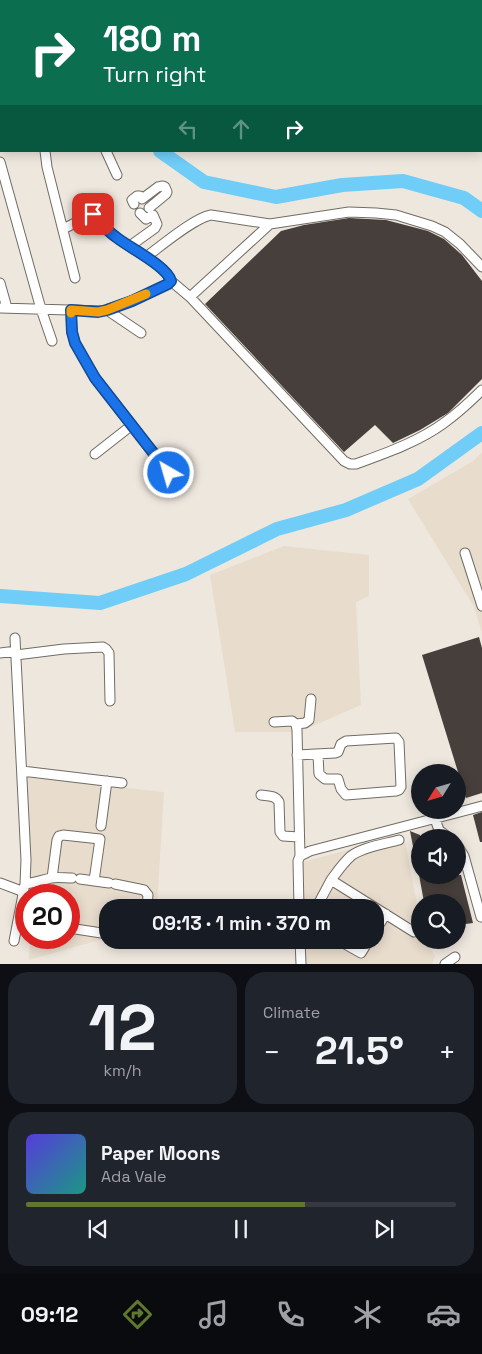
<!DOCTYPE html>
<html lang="en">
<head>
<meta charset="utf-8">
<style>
  body { margin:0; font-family:"Space Grotesk",sans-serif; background:#20242c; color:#f1f3f6; height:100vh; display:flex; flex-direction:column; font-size:19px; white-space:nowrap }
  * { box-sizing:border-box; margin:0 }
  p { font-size:16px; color:#9ea1a6 }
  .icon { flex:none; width:28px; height:28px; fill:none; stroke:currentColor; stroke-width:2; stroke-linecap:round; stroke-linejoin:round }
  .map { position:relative; height:964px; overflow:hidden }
  .details { display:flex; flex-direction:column; gap:8px; padding:8px; background:#0d0f14; flex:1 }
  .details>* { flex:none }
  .banner { position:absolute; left:0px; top:0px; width:482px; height:152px; box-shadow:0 2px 12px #0003; background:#0b6e4f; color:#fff; overflow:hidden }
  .needle { width:32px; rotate:233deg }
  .buttons { position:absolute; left:411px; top:764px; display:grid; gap:10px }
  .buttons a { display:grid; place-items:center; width:55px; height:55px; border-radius:50%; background:#171b24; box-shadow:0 2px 12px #0003; font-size:25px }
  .speed { position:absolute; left:15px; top:884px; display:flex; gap:10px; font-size:25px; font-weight:700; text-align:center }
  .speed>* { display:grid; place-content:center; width:65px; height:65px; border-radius:50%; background:#171b24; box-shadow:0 2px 12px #0003; line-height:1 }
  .speed .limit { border:8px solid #d22; background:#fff; color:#111 }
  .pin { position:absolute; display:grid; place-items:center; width:42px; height:42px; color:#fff; margin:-21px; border-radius:10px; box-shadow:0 2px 8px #0006 }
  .me { position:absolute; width:55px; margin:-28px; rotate:322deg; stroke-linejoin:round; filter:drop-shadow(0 0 4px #0008) }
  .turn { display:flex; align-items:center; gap:18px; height:105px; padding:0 20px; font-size:22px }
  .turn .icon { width:65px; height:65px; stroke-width:2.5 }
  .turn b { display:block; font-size:35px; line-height:42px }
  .lanes { display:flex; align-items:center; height:48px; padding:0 20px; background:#0003; justify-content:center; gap:25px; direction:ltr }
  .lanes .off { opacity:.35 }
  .big { font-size:38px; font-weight:600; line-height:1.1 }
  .details .widget { flex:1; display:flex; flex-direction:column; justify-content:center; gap:8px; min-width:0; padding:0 18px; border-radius:20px; background:#20242c }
  .details .dial { align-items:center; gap:0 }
  .dial b { font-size:65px; line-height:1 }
  .song { display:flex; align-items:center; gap:15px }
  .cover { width:60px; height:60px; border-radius:8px; background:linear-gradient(135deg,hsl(250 70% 55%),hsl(170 70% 35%)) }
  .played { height:5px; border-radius:2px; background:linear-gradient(90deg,#5f782b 65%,#363941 65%) }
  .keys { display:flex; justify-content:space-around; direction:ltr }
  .heat { display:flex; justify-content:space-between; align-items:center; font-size:28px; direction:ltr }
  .details .tiles { flex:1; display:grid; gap:8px; grid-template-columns:1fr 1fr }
  .widget:last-child { grid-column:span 2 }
  .trip { position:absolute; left:99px; top:899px; width:285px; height:50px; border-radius:20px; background:#171b24; box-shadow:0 2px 12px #0003; font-weight:600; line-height:50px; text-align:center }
  .menu { display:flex; height:80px; justify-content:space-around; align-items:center; background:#090b0e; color:#9ea1a6 }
  .menu .icon { width:35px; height:35px }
  .menu .on { color:#5f782b }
  .menu b { font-size:22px; color:#f1f3f6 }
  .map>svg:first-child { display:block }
</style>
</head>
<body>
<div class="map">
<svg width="482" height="964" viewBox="0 0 482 964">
  <rect width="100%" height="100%" fill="#eee7de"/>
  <path fill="#e8dccd" d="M482,452V633L474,607L408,499L473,461Z
    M284,546L369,555V596L356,602L361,705L299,732H235L210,575Z
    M25,777L164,792L157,907L108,908L107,940L103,939L29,960L30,938H69V895H31Z
    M404,835L420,920V940H426L435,956L432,964H304L303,940H375V908L301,907L299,863Z
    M108,940H158V947Z"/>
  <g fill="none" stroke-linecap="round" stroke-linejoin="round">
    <path stroke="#6fcdf7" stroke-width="14" d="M99,1V0
      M160,151L204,182L276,197L342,185L403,181L464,198L482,211
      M0,596L100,603L186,574L277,529L346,510L418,479L482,433"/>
  </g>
  <path fill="#473f3b" d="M349,218L386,220L428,231L444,239L462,255L482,281V379L448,413L420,430L393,443L375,425L344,452L205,304L281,231L304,225Z
    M479,637L482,648V793L466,798L422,655Z
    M482,812V842H480L473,815Z
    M410,831L420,835V867H417Z
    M419,875H461L473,923L458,925V902H424Z"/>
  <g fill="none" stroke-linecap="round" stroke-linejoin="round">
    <g stroke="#716c64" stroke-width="11">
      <path id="minor" d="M18,0L19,1
        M350,0L352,1
        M51,1V0
        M132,1L140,0
        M0,15H1
        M0,63L1,62
        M481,90H482
        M0,143H1
        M45,151L47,167L75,278
        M106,151L117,175
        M0,162L41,309L52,341
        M134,204L132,200L137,196H140L142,199L158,187L163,186L165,187L167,192L166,194L149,208
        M63,229L93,214L107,206
        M130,246L155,228L157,224L153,215L146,219L140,213
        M146,257C161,246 194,218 211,215L270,224
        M171,281L190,297L344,461L350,464H356C386,453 418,442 444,423C458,413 470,402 482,390
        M0,283L7,308
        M190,297L270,224L349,212L376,213L396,215L432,226L445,232L460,244L482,267
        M0,308L103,311L132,301L168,284L171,281C167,266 128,247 116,237C107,231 100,222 93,214
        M71,310L72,332L75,343L95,378L169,473
        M107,310L141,333
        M95,454L132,425
        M465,553L482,606
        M0,653L16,651
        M16,655L64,649L103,647L106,649L109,653L110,701
        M274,722L292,721L296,724L297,730L300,856L298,861L299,908
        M296,724L305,723L309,720L311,699
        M297,755L335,753L338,752L341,744L346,741L396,738L399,742L401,787L399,790L396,791L346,795L341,789L338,779H325L319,774L318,755
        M22,771L122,783
        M261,795C268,796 275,795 279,802L280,832L283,836L299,837
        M435,819L439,830L449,838
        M101,826L107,781
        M458,846L464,856L481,917
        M300,856L310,851L482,806
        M52,878L57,840L59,836L63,835L100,839L94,881
        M80,879L109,883
        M331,880C337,872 343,863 351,856C363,847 385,844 399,840
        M0,883L24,892
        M25,884C34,883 42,880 51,878C58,877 65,878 72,878
        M115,884L144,890L148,895L147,908
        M316,908L331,880L414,932
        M69,928L108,934
        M375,931L386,914
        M300,940L301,964
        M338,940L361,953L369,940
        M14,941L25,884L26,860L15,638
        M445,964L455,957"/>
    </g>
    <use href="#minor" stroke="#fff" stroke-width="9"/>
  </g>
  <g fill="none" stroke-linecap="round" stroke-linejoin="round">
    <g stroke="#114b97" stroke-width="12">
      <path id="route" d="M93,214C100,222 107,231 116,237C128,247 167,266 171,281L168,284L132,301L107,310L98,312L71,310L72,332L75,343L95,378L169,473"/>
    </g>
    <use href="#route" stroke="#1a73e8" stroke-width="9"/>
    <path stroke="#f59e0b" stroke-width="9" d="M71,313V310L98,312L107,310L146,294"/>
  </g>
</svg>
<div class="buttons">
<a><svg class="needle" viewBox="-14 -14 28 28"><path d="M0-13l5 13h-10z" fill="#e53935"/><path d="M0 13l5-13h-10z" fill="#9ea1a6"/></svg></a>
<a><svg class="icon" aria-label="sound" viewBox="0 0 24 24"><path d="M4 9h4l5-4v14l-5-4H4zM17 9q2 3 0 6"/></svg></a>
<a><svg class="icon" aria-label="search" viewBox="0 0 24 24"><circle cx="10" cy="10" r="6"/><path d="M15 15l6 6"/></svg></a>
</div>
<div class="speed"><div class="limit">20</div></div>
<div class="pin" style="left:93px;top:214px;background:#d93025"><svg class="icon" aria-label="arrive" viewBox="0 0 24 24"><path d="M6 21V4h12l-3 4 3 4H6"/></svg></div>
<svg class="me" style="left:169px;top:473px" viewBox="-20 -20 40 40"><circle r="17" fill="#1a73e8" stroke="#fff" stroke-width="3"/><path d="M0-11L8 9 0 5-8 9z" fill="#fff"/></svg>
<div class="trip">09:13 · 1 min · 370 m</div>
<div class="banner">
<div class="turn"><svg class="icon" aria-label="right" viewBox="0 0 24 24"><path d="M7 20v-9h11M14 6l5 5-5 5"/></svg><div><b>180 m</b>Turn right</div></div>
<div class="lanes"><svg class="icon off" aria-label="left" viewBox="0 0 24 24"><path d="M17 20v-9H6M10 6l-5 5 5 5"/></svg><svg class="icon off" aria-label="ahead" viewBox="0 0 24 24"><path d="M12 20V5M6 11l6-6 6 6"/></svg><svg class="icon" aria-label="right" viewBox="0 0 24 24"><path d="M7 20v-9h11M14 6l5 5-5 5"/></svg></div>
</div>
</div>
<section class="details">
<div class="tiles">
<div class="widget dial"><b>12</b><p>km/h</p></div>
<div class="widget"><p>Climate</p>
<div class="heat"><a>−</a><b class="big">21.5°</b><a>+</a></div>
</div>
<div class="widget">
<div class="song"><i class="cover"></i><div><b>Paper Moons</b><p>Ada Vale</p></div></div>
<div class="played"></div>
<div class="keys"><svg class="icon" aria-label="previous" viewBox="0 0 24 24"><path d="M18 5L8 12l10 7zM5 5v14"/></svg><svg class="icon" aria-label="pause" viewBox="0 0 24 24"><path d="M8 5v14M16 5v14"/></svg><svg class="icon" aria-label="next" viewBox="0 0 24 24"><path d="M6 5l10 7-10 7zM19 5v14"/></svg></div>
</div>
</div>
</section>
<nav class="menu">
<b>09:12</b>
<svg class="icon on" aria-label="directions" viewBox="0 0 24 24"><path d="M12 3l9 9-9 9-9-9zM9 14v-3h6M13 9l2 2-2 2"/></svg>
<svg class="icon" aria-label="music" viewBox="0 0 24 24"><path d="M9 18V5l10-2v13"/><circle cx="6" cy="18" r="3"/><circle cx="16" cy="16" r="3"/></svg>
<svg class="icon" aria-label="phone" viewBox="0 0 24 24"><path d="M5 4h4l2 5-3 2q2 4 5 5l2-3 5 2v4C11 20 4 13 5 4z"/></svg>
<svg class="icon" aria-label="climate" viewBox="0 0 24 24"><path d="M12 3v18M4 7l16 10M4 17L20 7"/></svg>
<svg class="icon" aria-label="car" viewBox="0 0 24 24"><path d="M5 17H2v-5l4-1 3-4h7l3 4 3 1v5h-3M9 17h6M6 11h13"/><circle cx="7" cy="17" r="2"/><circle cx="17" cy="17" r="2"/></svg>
</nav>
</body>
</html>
